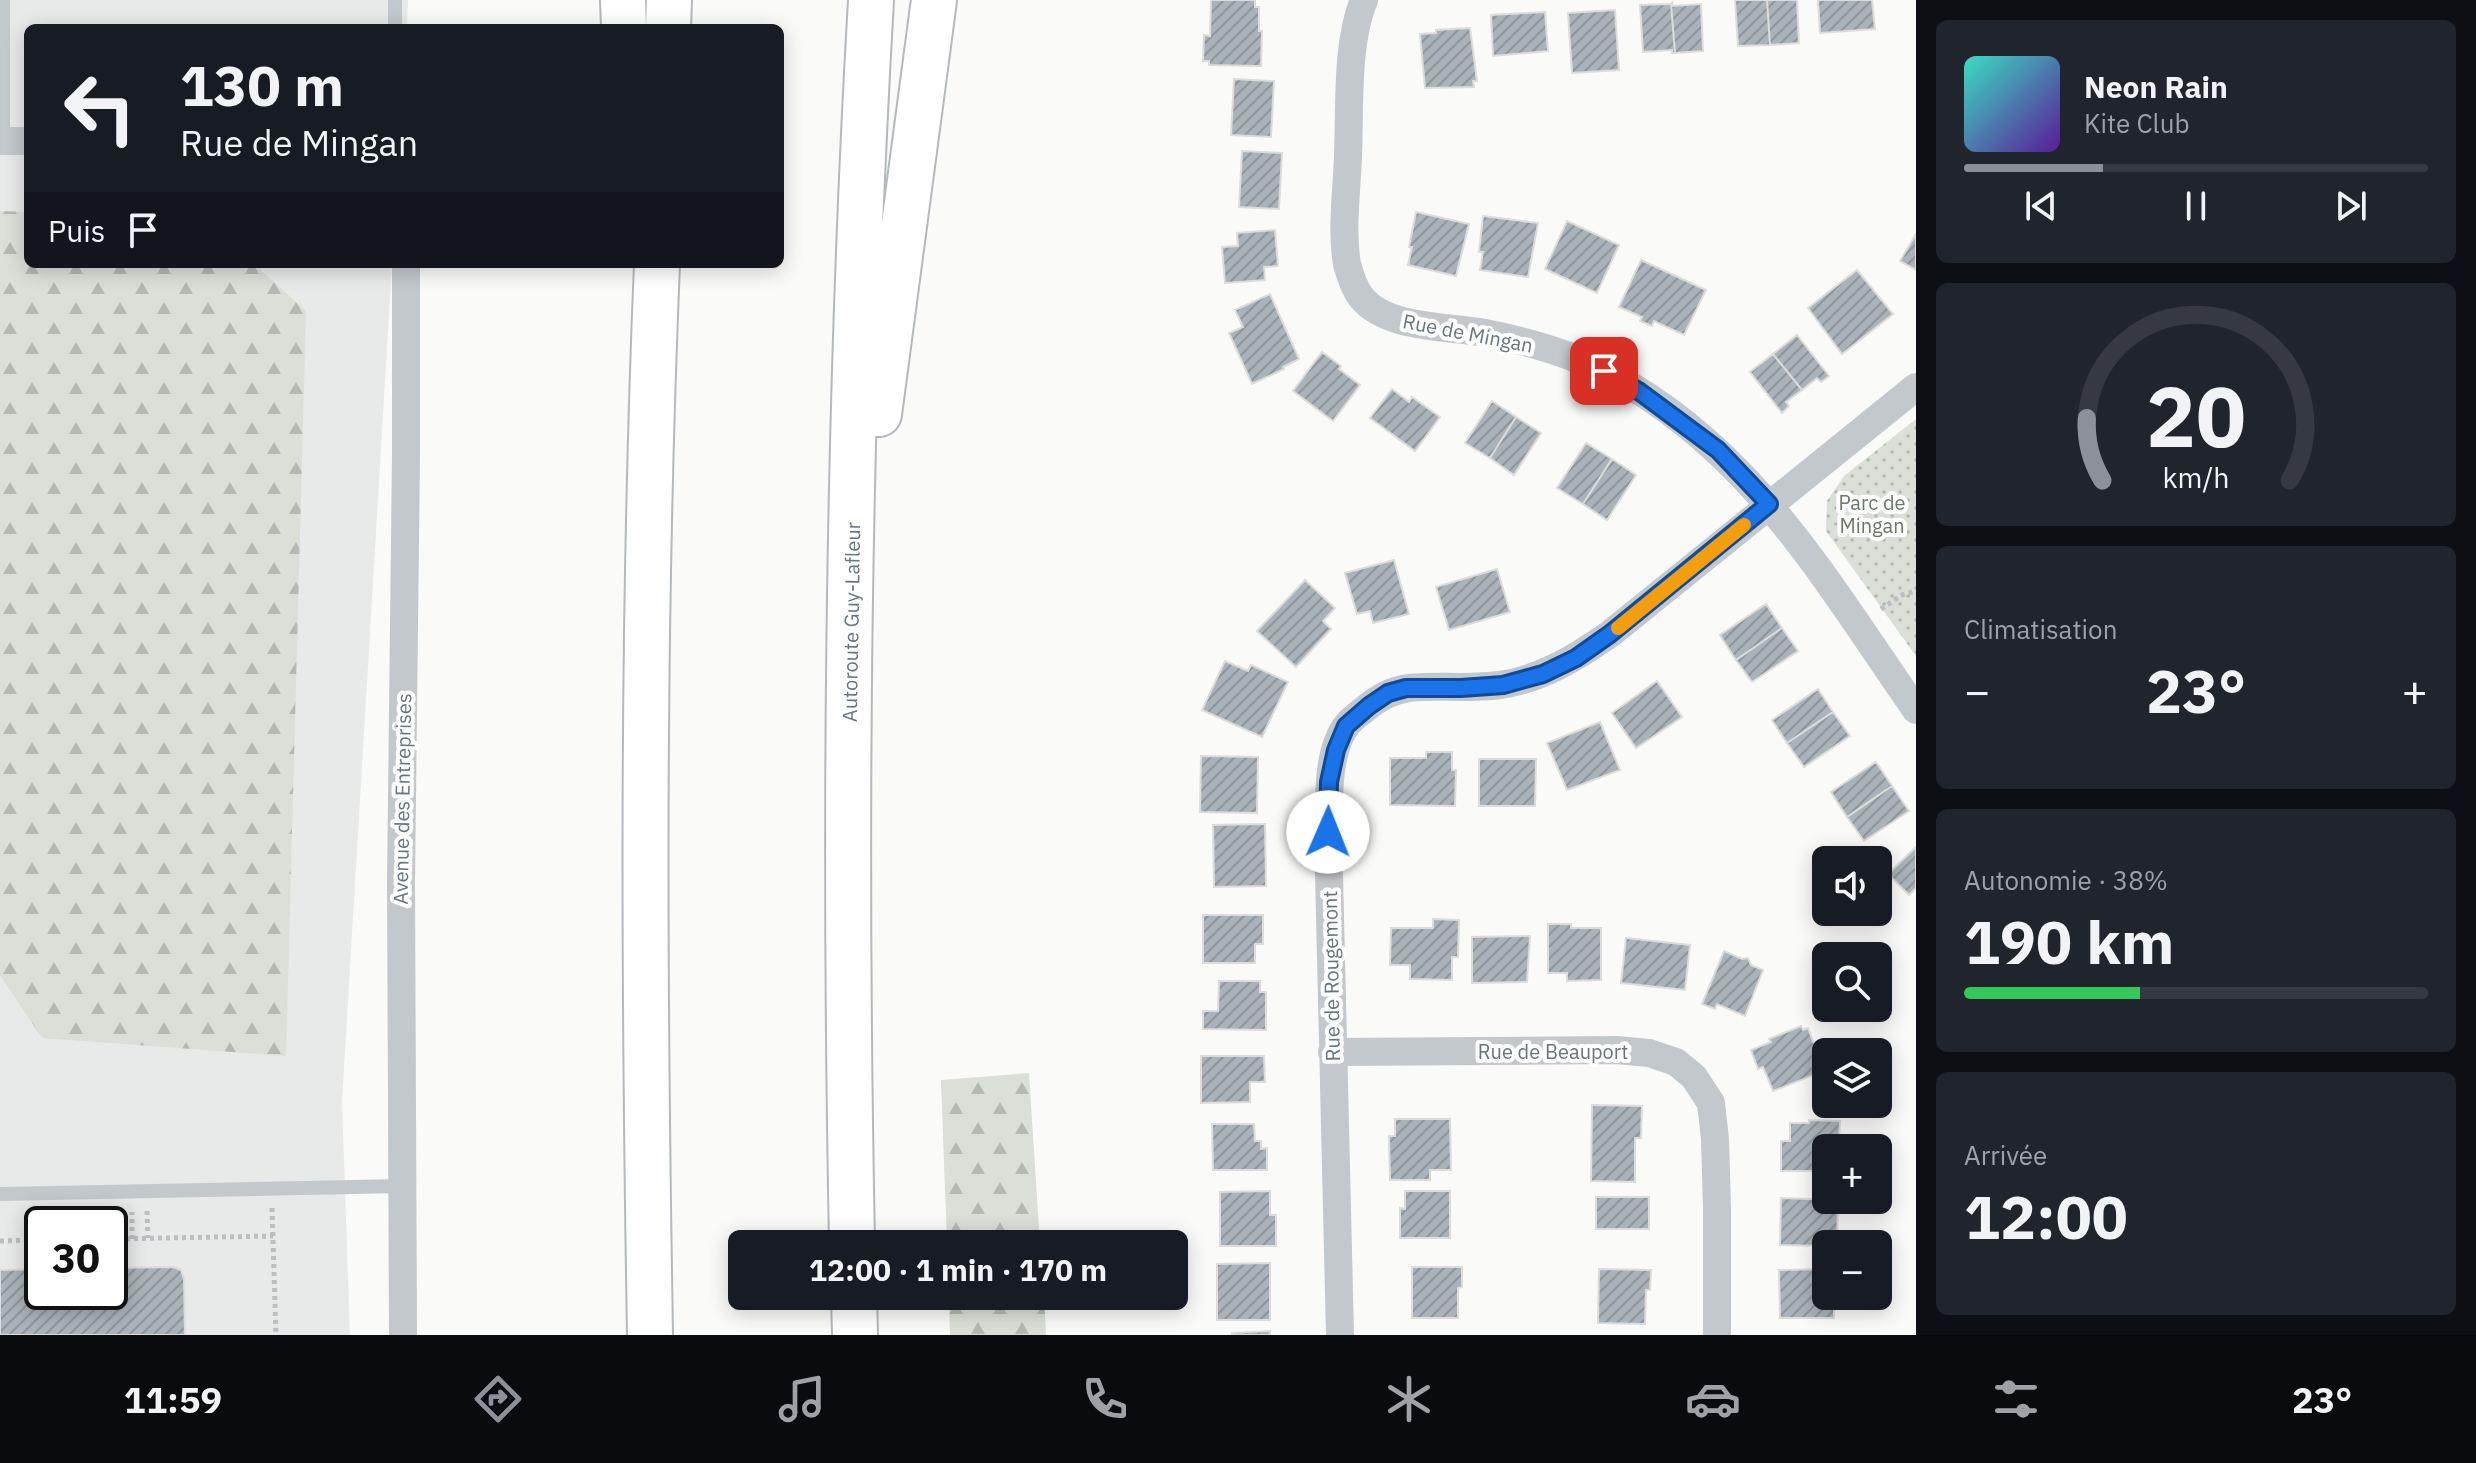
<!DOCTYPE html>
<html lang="fr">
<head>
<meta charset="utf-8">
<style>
  body { margin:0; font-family:"IBM Plex Sans",sans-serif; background:#20242c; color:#f1f3f6; height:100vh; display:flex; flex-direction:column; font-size:30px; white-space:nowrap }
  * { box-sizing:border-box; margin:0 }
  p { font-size:26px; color:#9ea1a6 }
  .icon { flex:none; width:44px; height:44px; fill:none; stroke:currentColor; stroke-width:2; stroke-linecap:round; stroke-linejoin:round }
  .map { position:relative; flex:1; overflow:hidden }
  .side { display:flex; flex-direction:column; gap:20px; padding:20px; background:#0d0f14; width:560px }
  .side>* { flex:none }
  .top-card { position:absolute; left:24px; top:24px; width:760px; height:244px; border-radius:12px; box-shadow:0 4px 20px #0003; background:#171b24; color:#f1f3f6; overflow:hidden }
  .fabs { position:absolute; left:1812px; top:846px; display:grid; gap:16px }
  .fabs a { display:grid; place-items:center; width:80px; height:80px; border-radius:12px; background:#171b24; box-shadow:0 4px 20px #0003; font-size:40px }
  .speed { position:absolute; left:24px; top:1206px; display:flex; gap:16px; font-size:40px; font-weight:700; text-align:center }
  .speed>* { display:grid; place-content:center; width:104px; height:104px; border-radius:50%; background:#171b24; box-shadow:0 4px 20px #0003; line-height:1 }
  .speed .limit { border:4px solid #111; border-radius:12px; background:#fff; color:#111 }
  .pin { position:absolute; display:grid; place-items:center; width:68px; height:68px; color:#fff; margin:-34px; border-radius:16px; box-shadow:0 4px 12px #0006 }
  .me { position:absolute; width:88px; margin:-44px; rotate:1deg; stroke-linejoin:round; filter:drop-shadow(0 0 6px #0008) }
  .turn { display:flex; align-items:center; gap:28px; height:168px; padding:0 24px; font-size:36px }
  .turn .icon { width:104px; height:104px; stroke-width:2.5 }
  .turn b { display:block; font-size:56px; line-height:68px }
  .then { display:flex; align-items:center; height:76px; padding:0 24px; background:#0003; gap:16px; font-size:30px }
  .big { font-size:60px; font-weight:700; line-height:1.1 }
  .side .tile { flex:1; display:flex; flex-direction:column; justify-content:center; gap:12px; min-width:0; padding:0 28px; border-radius:12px; background:#20242c }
  .side .dial { align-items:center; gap:0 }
  .dial svg { height:208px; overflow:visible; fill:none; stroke:#363941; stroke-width:7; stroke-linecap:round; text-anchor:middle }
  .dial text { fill:#f1f3f6; stroke:none }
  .song { display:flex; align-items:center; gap:24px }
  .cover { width:96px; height:96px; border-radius:12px; background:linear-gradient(135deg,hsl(170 70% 55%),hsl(270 70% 35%)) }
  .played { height:8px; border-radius:4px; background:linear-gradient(90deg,#8c9099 30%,#363941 30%) }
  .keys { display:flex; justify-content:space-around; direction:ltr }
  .heat { display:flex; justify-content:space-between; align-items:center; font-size:44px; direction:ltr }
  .charge { height:12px; border-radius:6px; background:linear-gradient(90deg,#34c759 38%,#363941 0) }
  .trip { position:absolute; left:728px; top:1230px; width:460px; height:80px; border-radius:12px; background:#171b24; box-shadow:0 4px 20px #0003; font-weight:700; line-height:80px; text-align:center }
  .tabs { display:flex; height:128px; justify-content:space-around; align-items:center; background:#090b0e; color:#9ea1a6 }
  .tabs .icon { width:56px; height:56px }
  .tabs .selected { color:#8c9099 }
  .tabs b { font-size:36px; color:#f1f3f6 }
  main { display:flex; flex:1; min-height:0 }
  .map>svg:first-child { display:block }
</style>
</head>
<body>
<main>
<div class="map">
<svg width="1916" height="1335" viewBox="0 0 1916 1335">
  <defs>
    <pattern id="forest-firs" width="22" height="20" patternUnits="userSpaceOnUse" patternTransform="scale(2)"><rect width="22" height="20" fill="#dadfd7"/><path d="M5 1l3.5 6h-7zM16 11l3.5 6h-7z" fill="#b4b9b4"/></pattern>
    <pattern id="park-dots" width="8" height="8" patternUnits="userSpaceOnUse" patternTransform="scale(2)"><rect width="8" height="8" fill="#dadfd7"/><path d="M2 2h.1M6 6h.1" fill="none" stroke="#b4b9b4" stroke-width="1.8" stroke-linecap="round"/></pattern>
    <pattern id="building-hatch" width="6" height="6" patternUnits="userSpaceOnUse" patternTransform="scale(2)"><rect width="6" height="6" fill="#aab3b9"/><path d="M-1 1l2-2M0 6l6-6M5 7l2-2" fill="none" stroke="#8e969c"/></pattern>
  </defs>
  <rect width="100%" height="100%" fill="#fafaf8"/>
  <path fill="#e8e9e9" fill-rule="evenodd" d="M0,0H408L407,28H28V264H392L342,1102L350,1335H0ZM42,1224H110V1292H42Z"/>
  <path fill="url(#forest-firs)" d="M0,211L28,212V264H254L306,311L286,1056L42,1038L0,975Z
    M1029,1073L1040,1244H947L941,1080Z
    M949,1296H1044L1046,1335H950Z"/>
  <path fill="url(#park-dots)" d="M1916,419V656L1826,531L1827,501L1844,476Z"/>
  <path fill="url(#building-hatch)" stroke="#dcdcda" stroke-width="2" d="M1211,0H1255V7H1259V31H1262L1261,66L1209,65V61H1203L1204,35L1210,36Z
    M1735,0H1767L1770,45L1738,46Z
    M1767,0H1797L1799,43L1770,45Z
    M1818,0H1872L1875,29L1820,33Z
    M1672,3V6L1701,4L1703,51L1675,53L1671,4Z
    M1671,4L1675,53H1672V50L1643,52L1640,5Z
    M1615,10L1619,70L1572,73L1568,13Z
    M1545,12L1548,51L1493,56L1491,15Z
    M1470,28L1477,81H1473L1474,87L1425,88L1420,34L1436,33V30Z
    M1234,79L1274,81L1271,137L1231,135Z
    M1242,151L1282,153L1279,209L1239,207Z
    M1416,212L1469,224L1456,276L1408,265L1412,247H1409Z
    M1483,216L1538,223L1528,277L1480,270L1483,252H1479Z
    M1567,221L1619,245L1597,293L1545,269Z
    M1275,230L1278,266L1264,267L1265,280L1225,283L1222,247L1238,246L1237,233Z
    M1916,234V270L1900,261Z
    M1641,260L1706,290L1684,335L1654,321L1652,326L1640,321L1642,317L1619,307Z
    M1857,270L1893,314L1842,354L1808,308Z
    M1270,294L1299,359L1283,367L1284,369L1252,384L1229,333L1243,327L1235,310Z
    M1797,335L1829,376L1821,382L1817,378L1802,390L1773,354Z
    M1322,352L1341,366L1339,369L1360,385L1333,421L1293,391Z
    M1773,354L1802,390L1786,402L1789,406L1782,413L1750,372Z
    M1392,389L1409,402L1412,397L1440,417L1415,451L1370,418Z
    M1492,401L1516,417L1490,458L1465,443Z
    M1516,417L1541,433L1514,475L1490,458Z
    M1586,443L1612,459L1583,504L1557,488Z
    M1612,459L1636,475L1607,520L1583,504Z
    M1394,560L1409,614L1373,623L1370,611L1357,614L1345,573Z
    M1497,569L1510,612L1449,630L1436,587Z
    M1305,580L1335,608L1323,621L1331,629L1296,667L1257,631Z
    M1766,604L1782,628L1736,660L1720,635Z
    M1782,628L1798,651L1752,682L1736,660Z
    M1225,661L1248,671L1251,665L1288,682L1262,737L1202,710Z
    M1657,681L1682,717L1636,748L1612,713Z
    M1818,689L1833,712L1787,743L1772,720Z
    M1833,712L1850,736L1804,767L1787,743Z
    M1600,722L1620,770L1567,790L1547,743Z
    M1426,752H1452V770H1456L1455,806L1390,805V758H1426Z
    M1201,756L1258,757L1257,813L1200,812Z
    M1479,759H1536L1535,806H1479Z
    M1876,762L1892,786L1847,817L1831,792Z
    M1892,786L1909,811L1864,841L1847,817Z
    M1265,824L1266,886L1214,887L1213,825Z
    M1916,847V888L1909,895L1888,874Z
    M1203,915H1263V944H1255V963H1203Z
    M1433,919L1459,920L1458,957H1452V980L1410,979V965H1390L1391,928H1433Z
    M1548,924H1571V928H1601V980L1567,981V973H1548Z
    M1530,936L1527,982L1472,983V937Z
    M1626,938L1690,945L1685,990L1621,983Z
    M1724,951L1742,959L1748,958L1751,965L1763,970L1745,1016L1717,1004L1715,1009L1702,1004Z
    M1219,981H1260V992H1266V1030L1203,1029V1011H1218Z
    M1801,1026L1803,1030L1808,1028L1824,1071L1773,1091L1763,1067L1758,1069L1751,1050L1771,1042L1769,1039Z
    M1201,1056H1264L1265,1082H1250V1102L1201,1103Z
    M1592,1105L1642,1106L1641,1138H1635V1182L1591,1181Z
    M1395,1119H1450L1451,1170H1430V1180H1390L1389,1136H1395Z
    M1809,1120L1840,1121L1839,1142H1837V1148H1826V1171H1781V1141H1790V1123H1809Z
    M1212,1124H1254L1255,1141H1261V1149L1267,1148V1170H1213Z
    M1270,1191V1215H1276V1246H1220V1192Z
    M1405,1191H1450V1238H1400V1208L1405,1209Z
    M1596,1197H1649V1229H1596Z
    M1781,1198L1838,1200L1837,1244H1826V1246L1780,1245Z
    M1270,1263V1320H1217V1264Z
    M1412,1267H1462V1287L1458,1288V1318H1412Z
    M110,1268L173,1267L181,1270L184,1279L185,1335H0V1270L42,1269V1292H110Z
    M1599,1269L1651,1270L1650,1290H1646L1645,1324L1598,1323Z
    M1826,1269V1296H1834V1318H1780L1779,1270Z
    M1270,1331V1335H1232V1333Z"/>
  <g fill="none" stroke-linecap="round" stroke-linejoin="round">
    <g stroke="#b4b9bd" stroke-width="48">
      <path id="highway" d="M623,0L624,28
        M668,28L669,0
        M879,414L934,0
        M852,1244C844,830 847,414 871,0
        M854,1296L855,1335
        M650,1335C644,978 642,621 657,264"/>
    </g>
    <path stroke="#bbbfc2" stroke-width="5" stroke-dasharray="4 4" stroke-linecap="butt" d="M1881,609L1902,595L1916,591
      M272,1208L276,1335
      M147,1211L148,1238
      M110,1239L273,1236
      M132,1239V1212
      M0,1241L42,1240"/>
    <path stroke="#c3c8cc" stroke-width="14" d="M3,0V141
      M395,0V28
      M0,1194L401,1186"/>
    <path stroke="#c3c8cc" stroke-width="28" d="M1364,0C1346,43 1350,108 1348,155C1347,191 1341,229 1347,264C1350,275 1354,288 1361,297C1386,329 1448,326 1485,333C1526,341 1569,353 1606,372C1751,447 1826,581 1916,710
      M0,141H28
      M1332,1052L1616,1050L1649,1053L1676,1062L1694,1077L1711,1103L1715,1139L1717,1208V1335
      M403,1335L401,882L406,456V264
      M1340,1335L1328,832C1329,802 1327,749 1347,725C1351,719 1359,714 1365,709C1378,698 1392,690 1409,688C1439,685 1470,689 1500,685C1542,679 1577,657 1610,634L1916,387"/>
    <use href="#highway" stroke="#fff" stroke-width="44"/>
  </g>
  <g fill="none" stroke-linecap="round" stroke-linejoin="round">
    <g stroke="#114b97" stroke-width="20">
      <path id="route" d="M1328,832L1329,782L1336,750L1346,726L1369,706L1388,693L1406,688H1461L1503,685L1543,674L1576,658L1610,634L1769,504L1718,450L1640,392L1604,371"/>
    </g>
    <use href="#route" stroke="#1a73e8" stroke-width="14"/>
    <path stroke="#f59e0b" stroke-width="14" d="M1618,628L1744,525"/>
  </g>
  <g text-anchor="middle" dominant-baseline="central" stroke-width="8" stroke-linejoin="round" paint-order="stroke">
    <g font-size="20" fill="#657683" stroke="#fff">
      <text transform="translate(1468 333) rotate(11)">Rue de Mingan</text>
      <text transform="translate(851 622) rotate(-89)">Autoroute Guy-Lafleur</text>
      <text transform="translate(402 799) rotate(-89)">Avenue des Entreprises</text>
      <text transform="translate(1331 976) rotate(-91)">Rue de Rougemont</text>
      <text x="1553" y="1051">Rue de Beauport</text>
    </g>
    <g font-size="20" fill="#687a64" stroke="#fff">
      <text x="1872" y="502">Parc de<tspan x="1872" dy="23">Mingan</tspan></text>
    </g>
  </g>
</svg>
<div class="fabs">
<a><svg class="icon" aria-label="sound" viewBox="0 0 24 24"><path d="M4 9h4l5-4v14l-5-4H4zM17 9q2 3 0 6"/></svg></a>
<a><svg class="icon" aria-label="search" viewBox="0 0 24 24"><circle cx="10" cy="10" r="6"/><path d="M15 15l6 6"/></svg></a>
<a><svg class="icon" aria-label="layers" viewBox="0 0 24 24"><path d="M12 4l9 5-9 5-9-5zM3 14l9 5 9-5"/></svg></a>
<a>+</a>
<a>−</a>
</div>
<div class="speed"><div class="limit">30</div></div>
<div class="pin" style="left:1604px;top:371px;background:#d93025"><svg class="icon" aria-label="arrive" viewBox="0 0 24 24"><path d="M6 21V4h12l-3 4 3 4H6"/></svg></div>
<svg class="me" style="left:1328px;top:832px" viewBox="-20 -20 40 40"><circle r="19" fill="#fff"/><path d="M0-13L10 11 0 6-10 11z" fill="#1a73e8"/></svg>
<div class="trip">12:00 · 1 min · 170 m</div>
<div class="top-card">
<div class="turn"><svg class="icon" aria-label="left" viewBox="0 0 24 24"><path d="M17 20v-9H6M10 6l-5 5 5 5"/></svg><div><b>130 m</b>Rue de Mingan</div></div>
<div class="then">Puis<svg class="icon" aria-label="arrive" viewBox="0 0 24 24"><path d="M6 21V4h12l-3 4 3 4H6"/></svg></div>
</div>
</div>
<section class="side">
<div class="tile">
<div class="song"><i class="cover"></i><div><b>Neon Rain</b><p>Kite Club</p></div></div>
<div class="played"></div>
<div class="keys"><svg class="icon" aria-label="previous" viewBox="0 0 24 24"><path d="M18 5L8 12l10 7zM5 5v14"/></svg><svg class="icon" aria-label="pause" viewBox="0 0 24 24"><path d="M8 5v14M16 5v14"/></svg><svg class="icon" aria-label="next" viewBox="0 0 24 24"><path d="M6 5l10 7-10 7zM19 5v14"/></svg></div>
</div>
<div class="tile dial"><svg viewBox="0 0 100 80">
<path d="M14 69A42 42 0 1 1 86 69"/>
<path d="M14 69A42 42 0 0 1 8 45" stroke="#8c9099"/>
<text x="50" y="56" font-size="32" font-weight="700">20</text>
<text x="50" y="72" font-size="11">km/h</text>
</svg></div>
<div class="tile"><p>Climatisation</p>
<div class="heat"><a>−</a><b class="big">23°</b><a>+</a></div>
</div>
<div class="tile"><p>Autonomie · 38%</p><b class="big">190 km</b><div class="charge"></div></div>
<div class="tile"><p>Arrivée</p><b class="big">12:00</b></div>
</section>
</main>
<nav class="tabs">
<b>11:59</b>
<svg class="icon selected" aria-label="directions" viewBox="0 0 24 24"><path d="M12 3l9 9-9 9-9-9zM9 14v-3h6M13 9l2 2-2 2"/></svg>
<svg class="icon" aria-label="music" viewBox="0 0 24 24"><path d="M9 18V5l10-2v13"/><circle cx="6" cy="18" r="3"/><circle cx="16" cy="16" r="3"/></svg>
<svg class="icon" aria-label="phone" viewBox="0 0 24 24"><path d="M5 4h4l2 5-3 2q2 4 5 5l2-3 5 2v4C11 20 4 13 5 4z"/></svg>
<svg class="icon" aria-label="climate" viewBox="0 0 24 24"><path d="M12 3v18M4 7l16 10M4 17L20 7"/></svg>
<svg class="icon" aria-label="car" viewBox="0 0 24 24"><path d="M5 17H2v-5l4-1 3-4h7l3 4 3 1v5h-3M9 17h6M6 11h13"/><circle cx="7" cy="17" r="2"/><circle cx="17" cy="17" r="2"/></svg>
<svg class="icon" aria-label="filters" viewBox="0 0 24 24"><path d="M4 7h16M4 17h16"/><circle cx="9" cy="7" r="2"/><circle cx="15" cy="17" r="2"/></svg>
<b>23°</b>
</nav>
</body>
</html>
